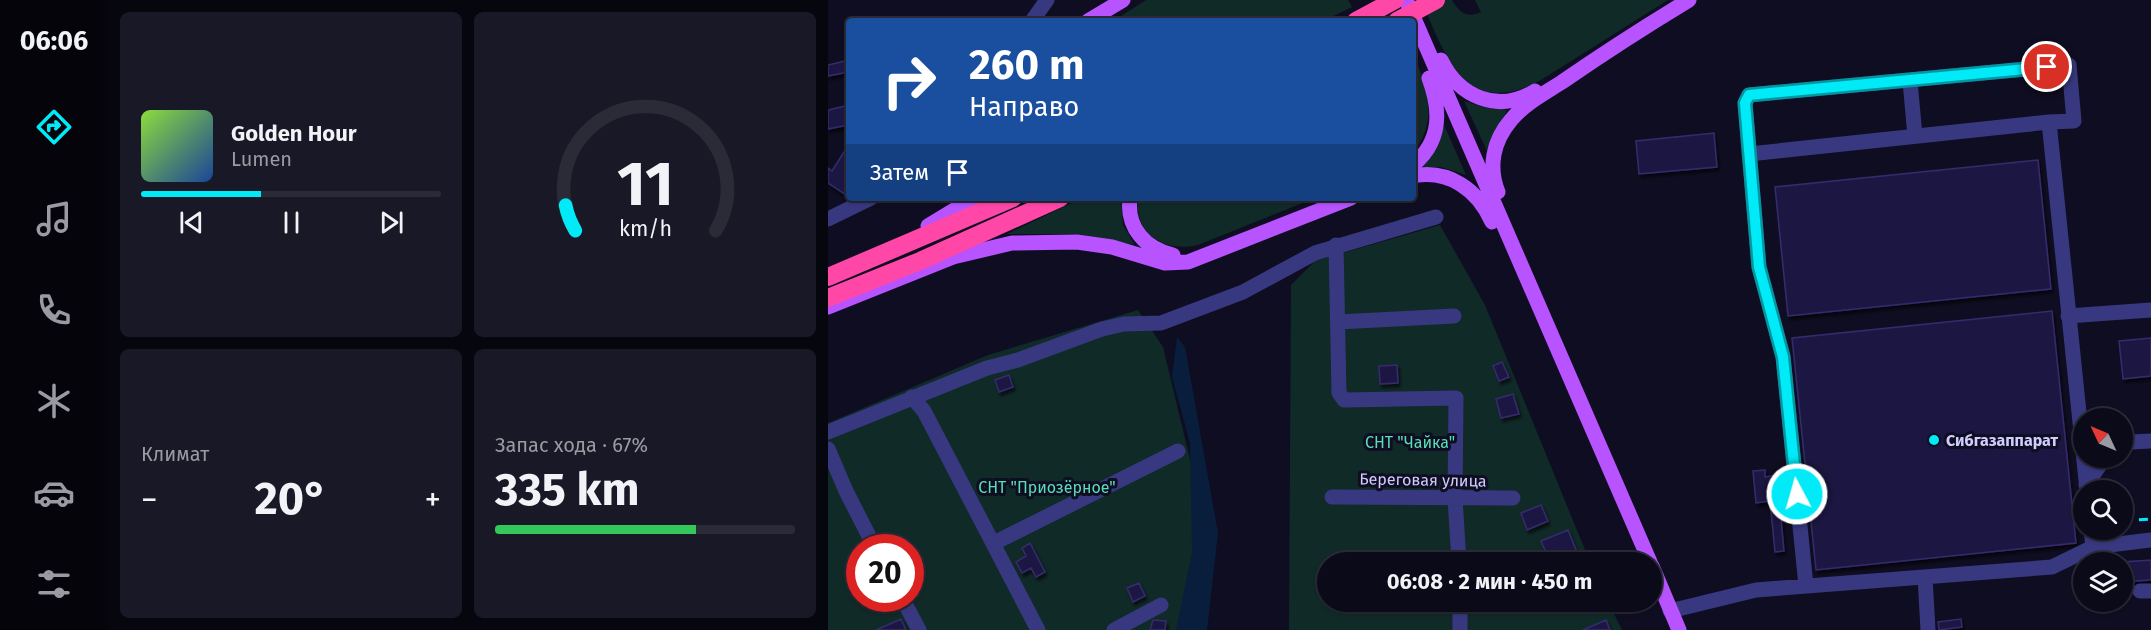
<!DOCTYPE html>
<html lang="ru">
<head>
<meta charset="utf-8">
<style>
  body { margin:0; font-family:"Fira Sans",sans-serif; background:#191826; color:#f1f3f6; height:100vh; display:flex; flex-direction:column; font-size:22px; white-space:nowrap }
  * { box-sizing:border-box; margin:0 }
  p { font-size:20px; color:#9a9aa2 }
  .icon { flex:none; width:33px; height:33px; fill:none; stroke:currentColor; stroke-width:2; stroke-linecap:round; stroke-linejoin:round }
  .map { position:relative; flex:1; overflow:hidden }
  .drawer { display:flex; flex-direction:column; gap:12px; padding:12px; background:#06060e; width:720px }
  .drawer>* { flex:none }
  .top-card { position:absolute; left:18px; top:18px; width:570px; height:183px; border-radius:6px; box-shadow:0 2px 4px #0004,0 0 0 2px #2b2b38; background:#1a4fa0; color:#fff; overflow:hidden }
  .needle { width:39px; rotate:314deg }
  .controls { position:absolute; left:1245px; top:408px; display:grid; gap:12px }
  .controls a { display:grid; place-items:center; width:60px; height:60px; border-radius:50%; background:#0b0a19; box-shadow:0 2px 4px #0004,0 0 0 2px #2b2b38; font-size:30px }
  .speed { position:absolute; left:18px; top:534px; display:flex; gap:12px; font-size:30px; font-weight:700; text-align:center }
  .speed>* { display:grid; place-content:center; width:78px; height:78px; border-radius:50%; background:#0b0a19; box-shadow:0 2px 4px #0004,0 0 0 2px #2b2b38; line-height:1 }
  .speed .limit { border:9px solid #d22; background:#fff; color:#111 }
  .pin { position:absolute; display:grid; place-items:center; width:51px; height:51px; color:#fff; margin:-26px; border:3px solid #fff; border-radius:50%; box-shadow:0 2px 6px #0007 }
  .me { position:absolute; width:66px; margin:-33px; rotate:354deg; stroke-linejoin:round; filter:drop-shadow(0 0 4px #0008) }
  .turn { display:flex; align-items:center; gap:21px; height:126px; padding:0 24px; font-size:27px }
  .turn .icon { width:78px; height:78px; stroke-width:2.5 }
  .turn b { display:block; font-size:42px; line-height:51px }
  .then { display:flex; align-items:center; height:57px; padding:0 24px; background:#0003; gap:12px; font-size:22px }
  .big { font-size:45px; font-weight:700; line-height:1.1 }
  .drawer .card { flex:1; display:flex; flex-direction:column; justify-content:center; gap:9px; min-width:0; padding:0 21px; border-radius:9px; background:#191826 }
  .drawer .dial { align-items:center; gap:0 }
  .dial svg { height:156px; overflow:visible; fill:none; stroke:#2b2b38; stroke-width:7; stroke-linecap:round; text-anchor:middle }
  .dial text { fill:#f1f3f6; stroke:none }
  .song { display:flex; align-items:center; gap:18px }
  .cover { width:72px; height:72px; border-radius:9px; background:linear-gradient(135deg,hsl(90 70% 55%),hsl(220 70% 35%)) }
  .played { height:6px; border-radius:3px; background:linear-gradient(90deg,#00eaf7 40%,#2b2b38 40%) }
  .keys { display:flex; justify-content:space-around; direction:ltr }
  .heat { display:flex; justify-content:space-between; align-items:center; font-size:33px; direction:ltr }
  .charge { height:9px; border-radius:4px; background:linear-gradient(90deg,#34c759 67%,#2b2b38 0) }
  .drawer .tiles { flex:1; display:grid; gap:12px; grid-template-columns:repeat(2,1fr) }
  .trip { position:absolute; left:489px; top:552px; width:345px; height:60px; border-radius:30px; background:#0b0a19; box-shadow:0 2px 4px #0004,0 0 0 2px #2b2b38; font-weight:700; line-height:60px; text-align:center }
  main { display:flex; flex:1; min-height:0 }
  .tabs { display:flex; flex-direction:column; width:108px; justify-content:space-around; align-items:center; background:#04040a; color:#9a9aa2 }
  .tabs .icon { width:42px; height:42px }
  .tabs .current { color:#00eaf7 }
  .tabs b { font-size:27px; color:#f1f3f6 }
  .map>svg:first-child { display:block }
</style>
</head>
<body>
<main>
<nav class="tabs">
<b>06:06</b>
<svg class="icon current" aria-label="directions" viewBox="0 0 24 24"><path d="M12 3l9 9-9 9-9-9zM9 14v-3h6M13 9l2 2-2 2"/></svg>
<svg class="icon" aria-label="music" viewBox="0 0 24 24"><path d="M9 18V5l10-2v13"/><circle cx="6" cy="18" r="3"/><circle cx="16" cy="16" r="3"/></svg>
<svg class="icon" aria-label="phone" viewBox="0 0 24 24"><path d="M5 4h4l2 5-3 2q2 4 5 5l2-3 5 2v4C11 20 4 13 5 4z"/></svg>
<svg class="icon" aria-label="climate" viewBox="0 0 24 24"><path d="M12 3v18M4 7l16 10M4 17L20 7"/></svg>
<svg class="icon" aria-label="car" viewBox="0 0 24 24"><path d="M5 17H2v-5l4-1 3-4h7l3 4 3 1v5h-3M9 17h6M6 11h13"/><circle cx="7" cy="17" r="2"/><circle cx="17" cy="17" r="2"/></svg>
<svg class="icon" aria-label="filters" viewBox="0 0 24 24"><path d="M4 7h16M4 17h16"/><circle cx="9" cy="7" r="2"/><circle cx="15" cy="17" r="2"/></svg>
</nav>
<section class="drawer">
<div class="tiles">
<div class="card">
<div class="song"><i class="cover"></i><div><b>Golden Hour</b><p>Lumen</p></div></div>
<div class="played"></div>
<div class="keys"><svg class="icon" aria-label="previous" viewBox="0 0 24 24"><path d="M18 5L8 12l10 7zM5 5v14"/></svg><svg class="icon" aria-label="pause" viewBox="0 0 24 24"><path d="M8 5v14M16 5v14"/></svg><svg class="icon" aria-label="next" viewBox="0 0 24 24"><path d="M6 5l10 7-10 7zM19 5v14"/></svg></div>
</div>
<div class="card dial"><svg viewBox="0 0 100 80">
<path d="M14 69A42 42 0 1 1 86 69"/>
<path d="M14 69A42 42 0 0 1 9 56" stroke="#00eaf7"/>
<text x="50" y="56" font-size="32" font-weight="700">11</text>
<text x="50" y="72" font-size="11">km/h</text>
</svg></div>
<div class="card"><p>Климат</p>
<div class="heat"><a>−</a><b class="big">20°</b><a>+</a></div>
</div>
<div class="card"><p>Запас хода · 67%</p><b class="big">335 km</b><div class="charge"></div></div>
</div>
</section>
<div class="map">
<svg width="1323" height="630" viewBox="0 0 1323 630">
  <defs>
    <filter id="shadow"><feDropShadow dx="2" dy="3.5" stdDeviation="1.5" flood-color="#0009"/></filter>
  </defs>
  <rect width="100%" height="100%" fill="#0f0d21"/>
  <path fill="#102a28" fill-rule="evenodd" d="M318,0H520L524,7L495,21H285Z
    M593,0H624C631,12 639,19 653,12L647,0H840L713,80C637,121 618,57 593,0Z
    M585,54C601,88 610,121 585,153Z
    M636,101L655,107L679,110L659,151Z
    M616,126L617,127L638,175L613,167H593Z
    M254,198H293L295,225L307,245L251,234H179Z
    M310,198H487L370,245C337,253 306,235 310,198Z
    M612,225L657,305L762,562H500V602H780L794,630H461L463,285L487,261Z
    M310,310L335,347L378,526L359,630H0V423L160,355ZM32,548H82V598H32Z"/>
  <path fill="#091e3d" d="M349,337L357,347L390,533L379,630H348L364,552L362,443L344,377Z"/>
  <path fill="#1f1942" stroke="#352b6e" stroke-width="1.5" filter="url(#shadow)" d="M21,60V72L0,76V65Z
    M21,105V125L0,129V110Z
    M886,133L889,167L811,174L808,141Z
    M16,152L21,155V190L18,195L0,183V168L4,171Z
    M1210,160L1223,289L960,316L947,187Z
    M1224,311L1248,543L988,570L964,338Z
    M1323,338V376L1295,379L1291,341Z
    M674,362L681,377L671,381L665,366Z
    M569,365L570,383L552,384L551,366Z
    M181,375L185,387L171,392L167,380Z
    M685,394L691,414L673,418L668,399Z
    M937,470V477L949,475L956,551L947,552L942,501L928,503L925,471Z
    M713,505L720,521L699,530L693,513Z
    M740,530L753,562H722L713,541Z
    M202,543L217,572L208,577L203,568L194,573L188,562L198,556L194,548Z
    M1323,560V580L1294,582V562Z
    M311,583L317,596L305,602L299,588Z
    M73,619L78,630H48Z
    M1133,619L1134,627L1111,630L1110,622Z
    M325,620L338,621L337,630H322Z
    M778,620L782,630H755Z"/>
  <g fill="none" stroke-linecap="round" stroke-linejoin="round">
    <path stroke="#383880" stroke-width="15" d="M204,21L219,0
      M1082,81L1087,136
      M921,154L1221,122
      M0,219L43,198
      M508,245L511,393L516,400L628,398L627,498L631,562
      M1240,316L1323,310
      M510,322L626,316
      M84,397L96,411L210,630
      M0,432L159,368L190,360L274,329L296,324L333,323L415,292L487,253L608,217
      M1294,447L1303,442L1323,441
      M0,449L18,491L47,548
      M1258,485L1277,458
      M504,497L685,498
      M1263,530L1265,547
      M166,543L350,451
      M1097,577L1100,630
      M978,586L955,356L931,267L917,103L921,95L1241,65L1246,121L1221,122L1259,490
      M1312,591H1323
      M74,598L91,630
      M842,611L928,590L1224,567L1265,547L1323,540
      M286,630L333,605
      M632,630V602"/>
    <path stroke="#b753ff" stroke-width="15" d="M578,0L822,562
      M260,21L295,0
      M613,60C631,97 670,114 707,91
      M585,165C614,141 613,110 601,78
      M585,176C621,169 650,190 664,222
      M670,192C660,167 665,141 683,120C696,104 717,93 734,82C776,53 818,26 861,0
      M302,198C298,228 318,249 345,255
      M100,226L146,198
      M0,307L125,257L184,243L249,242L284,247L337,263L360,262L523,198
      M824,566L851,630"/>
    <path stroke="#ff47a8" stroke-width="18" d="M528,21L567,0
      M0,277L185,198
      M0,298L92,261L232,198"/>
    <path stroke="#00eaf7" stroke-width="3" stroke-dasharray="9 8" stroke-linecap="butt" d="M1294,521L1323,519"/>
    <path stroke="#ff47a8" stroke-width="18" d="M569,21L608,0"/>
  </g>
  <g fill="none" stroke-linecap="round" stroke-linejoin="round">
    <g stroke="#0098a1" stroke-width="15">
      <path id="route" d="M969,494L955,357L931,267L917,103L921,95L1219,67"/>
    </g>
    <use href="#route" stroke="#00eaf7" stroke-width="10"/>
  </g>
  <circle fill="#00eaf7" stroke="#0f0d21" stroke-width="2" cx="1106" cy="440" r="6"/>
  <g text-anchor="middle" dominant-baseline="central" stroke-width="6" stroke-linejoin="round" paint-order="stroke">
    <g font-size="16" font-weight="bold" fill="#d0ccff" stroke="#0f0d21" text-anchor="start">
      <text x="1118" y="440">Сибгазаппарат</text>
    </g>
    <g font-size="16" fill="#58dfb7" stroke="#0f0d21">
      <text x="582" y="442">СНТ "Чайка"</text>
      <text x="219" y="487">СНТ "Приозёрное"</text>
    </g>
    <g font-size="16" fill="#d0ccff" stroke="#0f0d21">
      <text transform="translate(595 480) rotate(1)">Береговая улица</text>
    </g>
  </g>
</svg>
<div class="controls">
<a><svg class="needle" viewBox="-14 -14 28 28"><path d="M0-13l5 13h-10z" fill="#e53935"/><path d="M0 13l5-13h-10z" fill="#9a9aa2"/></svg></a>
<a><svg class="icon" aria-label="search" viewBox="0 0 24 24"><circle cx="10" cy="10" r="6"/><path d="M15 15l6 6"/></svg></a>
<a><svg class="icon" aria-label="layers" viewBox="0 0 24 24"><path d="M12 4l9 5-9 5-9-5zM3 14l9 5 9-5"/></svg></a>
</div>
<div class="speed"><div class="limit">20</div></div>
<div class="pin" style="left:1219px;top:67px;background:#d93025"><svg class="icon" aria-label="arrive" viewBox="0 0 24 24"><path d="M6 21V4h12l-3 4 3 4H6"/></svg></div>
<svg class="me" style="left:969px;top:494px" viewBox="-20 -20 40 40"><circle r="17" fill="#00eaf7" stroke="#fff" stroke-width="3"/><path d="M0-11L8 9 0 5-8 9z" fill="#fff"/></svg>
<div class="trip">06:08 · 2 мин · 450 m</div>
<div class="top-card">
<div class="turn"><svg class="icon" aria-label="right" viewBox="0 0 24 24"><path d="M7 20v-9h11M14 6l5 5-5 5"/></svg><div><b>260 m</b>Направо</div></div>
<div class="then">Затем<svg class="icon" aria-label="arrive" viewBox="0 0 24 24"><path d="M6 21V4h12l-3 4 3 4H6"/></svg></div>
</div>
</div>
</main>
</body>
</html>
